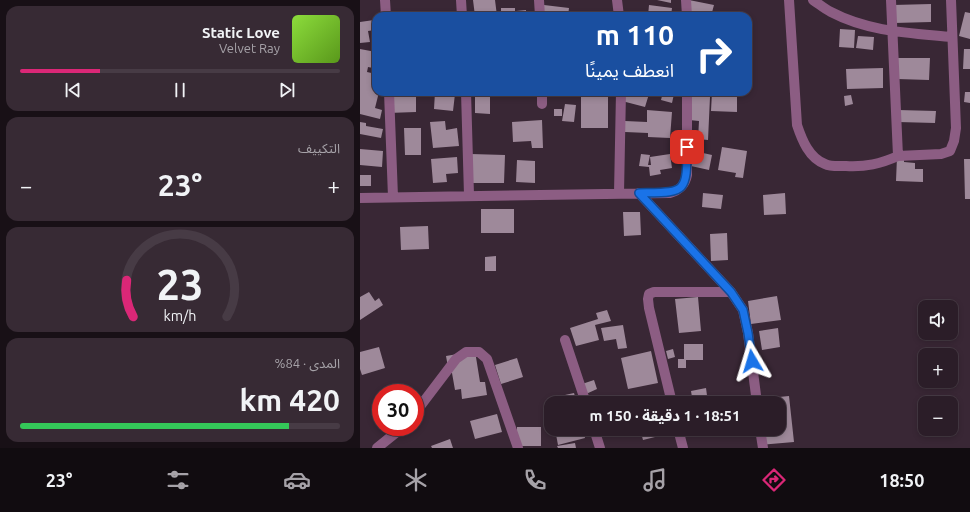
<!DOCTYPE html>
<html lang="ar">
<head>
<meta charset="utf-8">
<style>
  body { margin:0; font-family:Ubuntu,"Noto Sans Arabic",sans-serif; background:#372a34; color:#f1f3f6; direction:rtl; height:100vh; display:flex; flex-direction:column; font-size:15px; white-space:nowrap }
  * { box-sizing:border-box; margin:0 }
  p { font-size:13px; color:#a6a2a8 }
  .icon { flex:none; width:22px; height:22px; fill:none; stroke:currentColor; stroke-width:2; stroke-linecap:round; stroke-linejoin:round }
  .map { position:relative; flex:1; overflow:hidden; direction:ltr }
  .drawer { display:flex; flex-direction:column; gap:6px; padding:6px; background:#181016; width:360px }
  .drawer>* { flex:none }
  .guide { position:absolute; left:12px; top:12px; width:380px; height:84px; border-radius:12px; box-shadow:0 2px 6px #0003,0 0 0 1px #473b45; direction:rtl; background:#1a4fa0; color:#fff; overflow:hidden }
  .buttons { position:absolute; left:558px; top:300px; display:grid; gap:8px }
  .buttons a { display:grid; place-items:center; width:40px; height:40px; border-radius:8px; background:#2b1d28; box-shadow:0 2px 6px #0003,0 0 0 1px #473b45; font-size:20px }
  .speed { position:absolute; left:12px; top:384px; display:flex; gap:8px; font-size:20px; font-weight:700; text-align:center }
  .speed>* { display:grid; place-content:center; width:52px; height:52px; border-radius:50%; background:#2b1d28; box-shadow:0 2px 6px #0003,0 0 0 1px #473b45; line-height:1 }
  .speed .limit { border:6px solid #d22; background:#fff; color:#111 }
  .pin { position:absolute; display:grid; place-items:center; width:34px; height:34px; color:#fff; margin:-17px; border-radius:8px; box-shadow:0 2px 6px #0006 }
  .me { position:absolute; width:44px; margin:-22px; rotate:353deg; stroke-linejoin:round; filter:drop-shadow(0 0 3px #0008) }
  .turn { display:flex; align-items:center; gap:14px; height:84px; padding:0 12px; font-size:18px }
  .turn .icon { width:52px; height:52px; stroke-width:2.5 }
  .turn b { display:block; font-size:28px; line-height:34px }
  .big { font-size:30px; font-weight:700; line-height:1.1 }
  .drawer .widget { flex:1; display:flex; flex-direction:column; justify-content:center; gap:6px; min-width:0; padding:0 14px; border-radius:12px; background:#372a34 }
  .drawer .dial { align-items:center; gap:0 }
  .dial svg { height:104px; overflow:visible; fill:none; stroke:#473b45; stroke-width:7; stroke-linecap:round; text-anchor:middle }
  .dial text { fill:#f1f3f6; stroke:none }
  .song { display:flex; align-items:center; gap:12px }
  .cover { width:48px; height:48px; border-radius:6px; background:linear-gradient(135deg,hsl(90 70% 55%),hsl(90 70% 35%)) }
  .played { height:4px; border-radius:2px; background:linear-gradient(90deg,#db2777 25%,#473b45 25%) }
  .keys { display:flex; justify-content:space-around; direction:ltr }
  .heat { display:flex; justify-content:space-between; align-items:center; font-size:22px; direction:ltr }
  .charge { height:6px; border-radius:3px; background:linear-gradient(90deg,#34c759 84%,#473b45 0) }
  .trip { position:absolute; left:184px; top:396px; width:242px; height:40px; border-radius:12px; background:#2b1d28; box-shadow:0 2px 6px #0003,0 0 0 1px #473b45; font-weight:700; line-height:40px; text-align:center; direction:rtl }
  .tab-bar { display:flex; height:64px; justify-content:space-around; align-items:center; background:#110c10; color:#a6a2a8 }
  .tab-bar .icon { width:28px; height:28px }
  .tab-bar .current { color:#db2777 }
  .tab-bar b { font-size:18px; color:#f1f3f6 }
  main { display:flex; flex:1; min-height:0 }
  .map>svg:first-child { display:block }
</style>
</head>
<body>
<main>
<div class="map">
<svg width="610" height="448" viewBox="0 0 610 448">
  <rect width="100%" height="100%" fill="#392735"/>
  <path fill="#9e899a" d="M113,0H135L137,16H115Z
    M297,0H311V3Z
    M329,0L354,5L351,16H323Z
    M571,4V22L534,23L533,5Z
    M184,5L209,8L208,16H183Z
    M289,5L312,8L311,16H288Z
    M141,8H155V16H141Z
    M166,10V16H156V11Z
    M605,12L610,13V39L599,36Z
    M14,20L15,30L8,31L10,42L0,43V22Z
    M480,29L495,30L494,48L479,47Z
    M498,36L514,37L513,50L496,48Z
    M0,49L16,52L13,68L8,67L7,72L16,74V92H19L15,108L22,110L20,119L0,114Z
    M604,49H610V69H603Z
    M537,58H570L569,80L537,79Z
    M523,68V88L487,89L486,69Z
    M28,92H56V112L28,113Z
    M75,92L95,94L93,111L74,109Z
    M185,92H209L210,96L185,97Z
    M221,92H248V128H221Z
    M270,92H281L289,94L285,107L262,101L263,96L269,97Z
    M303,92L314,94L312,103L301,100Z
    M352,92H377V112L351,111Z
    M605,92H610V103L604,102Z
    M115,94L130,95V114L115,113Z
    M491,95L493,104L485,106L484,96Z
    M331,96L350,97L348,140L338,139L339,121L329,120Z
    M205,104L216,105L214,122L202,121Z
    M194,109H202V116H194Z
    M287,110L312,112L310,138L288,137V133L265,132V121L287,122Z
    M538,110L576,111L575,123L538,122Z
    M182,120L183,148H172L171,141L153,142L152,122Z
    M85,121L86,130L97,128L99,146L73,148L70,122Z
    M0,122L6,123V126L23,129L21,138L0,134Z
    M44,128H61V155H45Z
    M362,147L387,151L383,178L375,177L376,173L358,170Z
    M0,149L23,151L22,167L0,165Z
    M334,151L352,155L349,170L331,166Z
    M111,154L145,155L144,183H110Z
    M281,154L290,155L288,165H291L290,157L310,154L312,168L300,170L301,174L290,176L289,167L279,166Z
    M97,157L98,173L86,174L87,182L73,183L71,159Z
    M537,157H544V162L555,163V169H563V182L536,181Z
    M604,159H610V199H605Z
    M157,160L175,161V183L156,182Z
    M0,175H11V186H0Z
    M343,193L363,195L361,209L342,207Z
    M425,193L426,214L404,215L403,195Z
    M121,209H154V233H121Z
    M263,212H280L281,235L264,236Z
    M68,226L69,249L41,250L40,227Z
    M367,233L368,260L351,261L350,234Z
    M136,256V271H125V257Z
    M9,292L15,301L19,298L23,305L0,320V297Z
    M417,296L421,320L391,324L388,301Z
    M338,297L341,331L319,333L315,299Z
    M247,310L251,321L235,325L239,340L216,346L210,328L238,319L236,313Z
    M263,325L267,348L258,349L256,339L244,341L241,328Z
    M418,328L420,347L402,350L399,331Z
    M324,344H343V360H326V368H318V359H324Z
    M19,347L25,368L2,375L0,369V352Z
    M313,349L315,357L308,359L306,351Z
    M115,351L120,382H125L127,395L102,399L101,389L95,390L92,373H89L86,356Z
    M291,351L298,383L268,389L261,358Z
    M157,358L163,377L141,384L135,365Z
    M234,380L237,389L226,394L222,384Z
    M346,388L348,403H319L318,399L332,397L331,391Z
    M214,393L217,403H191L190,411L187,399Z
    M257,395L260,403H235Z
    M429,396L434,442L400,445L399,434L410,433H401V429H410V431L423,430L419,397Z
    M137,414L142,432L115,439L110,421Z
    M157,427H181V446H157Z
    M195,429H223L225,438L198,445Z
    M280,429H305L307,434L283,440Z
    M90,439L93,448H72L71,446Z
    M215,443L216,448H198L197,446Z"/>
  <g fill="none" stroke-linecap="round" stroke-linejoin="round">
    <path stroke="#8c5d83" stroke-width="10" d="M25,0L26,16
      M101,0L102,16
      M179,0L180,16
      M257,0L259,16
      M326,0L327,16
      M429,0L437,125C442,140 449,158 465,164C471,167 480,166 486,166C506,167 520,164 538,156
      M453,0C459,4 465,9 471,12C509,32 551,33 592,37
      M531,0L538,156L581,154L590,151L594,141L596,128L591,0
      M29,92L33,197
      M106,92L109,195
      M182,92V104
      M259,193L261,92
      M279,193L371,292L383,310L388,333L397,403
      M0,198L310,193C320,190 325,185 327,175V92
      M205,340L226,403
      M312,403L289,308L288,299L289,294L294,292H371
      M55,413L96,359L106,352H119L127,359L158,448
      M234,429L240,448
      M318,429L323,448
      M400,429L403,448
      M17,448L43,427"/>
  </g>
  <g fill="none" stroke-linecap="round" stroke-linejoin="round">
    <g stroke="#114b97" stroke-width="10">
      <path id="route" d="M327,147C327,195 325,192 279,193L371,292L383,310L388,333L392,361"/>
    </g>
    <use href="#route" stroke="#1a73e8" stroke-width="7"/>
  </g>
</svg>
<div class="buttons">
<a><svg class="icon" aria-label="sound" viewBox="0 0 24 24"><path d="M4 9h4l5-4v14l-5-4H4zM17 9q2 3 0 6"/></svg></a>
<a>+</a>
<a>−</a>
</div>
<div class="speed"><div class="limit">30</div></div>
<div class="pin" style="left:327px;top:147px;background:#d93025"><svg class="icon" aria-label="arrive" viewBox="0 0 24 24"><path d="M6 21V4h12l-3 4 3 4H6"/></svg></div>
<svg class="me" style="left:392px;top:361px" viewBox="-20 -20 40 40"><path d="M0-17L14 15 0 8-14 15z" fill="#1a73e8" stroke="#fff" stroke-width="4"/></svg>
<div class="trip">18:51 · 1 دقيقة · 150 m</div>
<div class="guide">
<div class="turn"><svg class="icon" aria-label="right" viewBox="0 0 24 24"><path d="M7 20v-9h11M14 6l5 5-5 5"/></svg><div><b>110 m</b>انعطف يمينًا</div></div>
</div>
</div>
<section class="drawer">
<div class="widget">
<div class="song"><i class="cover"></i><div><b>Static Love</b><p>Velvet Ray</p></div></div>
<div class="played"></div>
<div class="keys"><svg class="icon" aria-label="previous" viewBox="0 0 24 24"><path d="M18 5L8 12l10 7zM5 5v14"/></svg><svg class="icon" aria-label="pause" viewBox="0 0 24 24"><path d="M8 5v14M16 5v14"/></svg><svg class="icon" aria-label="next" viewBox="0 0 24 24"><path d="M6 5l10 7-10 7zM19 5v14"/></svg></div>
</div>
<div class="widget"><p>التكييف</p>
<div class="heat"><a>−</a><b class="big">23°</b><a>+</a></div>
</div>
<div class="widget dial"><svg viewBox="0 0 100 80">
<path d="M14 69A42 42 0 1 1 86 69"/>
<path d="M14 69A42 42 0 0 1 9 41" stroke="#db2777"/>
<text x="50" y="56" font-size="32" font-weight="700">23</text>
<text x="50" y="72" font-size="11">km/h</text>
</svg></div>
<div class="widget"><p>المدى · 84%</p><b class="big">420 km</b><div class="charge"></div></div>
</section>
</main>
<nav class="tab-bar">
<b>18:50</b>
<svg class="icon current" aria-label="directions" viewBox="0 0 24 24"><path d="M12 3l9 9-9 9-9-9zM9 14v-3h6M13 9l2 2-2 2"/></svg>
<svg class="icon" aria-label="music" viewBox="0 0 24 24"><path d="M9 18V5l10-2v13"/><circle cx="6" cy="18" r="3"/><circle cx="16" cy="16" r="3"/></svg>
<svg class="icon" aria-label="phone" viewBox="0 0 24 24"><path d="M5 4h4l2 5-3 2q2 4 5 5l2-3 5 2v4C11 20 4 13 5 4z"/></svg>
<svg class="icon" aria-label="climate" viewBox="0 0 24 24"><path d="M12 3v18M4 7l16 10M4 17L20 7"/></svg>
<svg class="icon" aria-label="car" viewBox="0 0 24 24"><path d="M5 17H2v-5l4-1 3-4h7l3 4 3 1v5h-3M9 17h6M6 11h13"/><circle cx="7" cy="17" r="2"/><circle cx="17" cy="17" r="2"/></svg>
<svg class="icon" aria-label="filters" viewBox="0 0 24 24"><path d="M4 7h16M4 17h16"/><circle cx="9" cy="7" r="2"/><circle cx="15" cy="17" r="2"/></svg>
<b>23°</b>
</nav>
</body>
</html>
